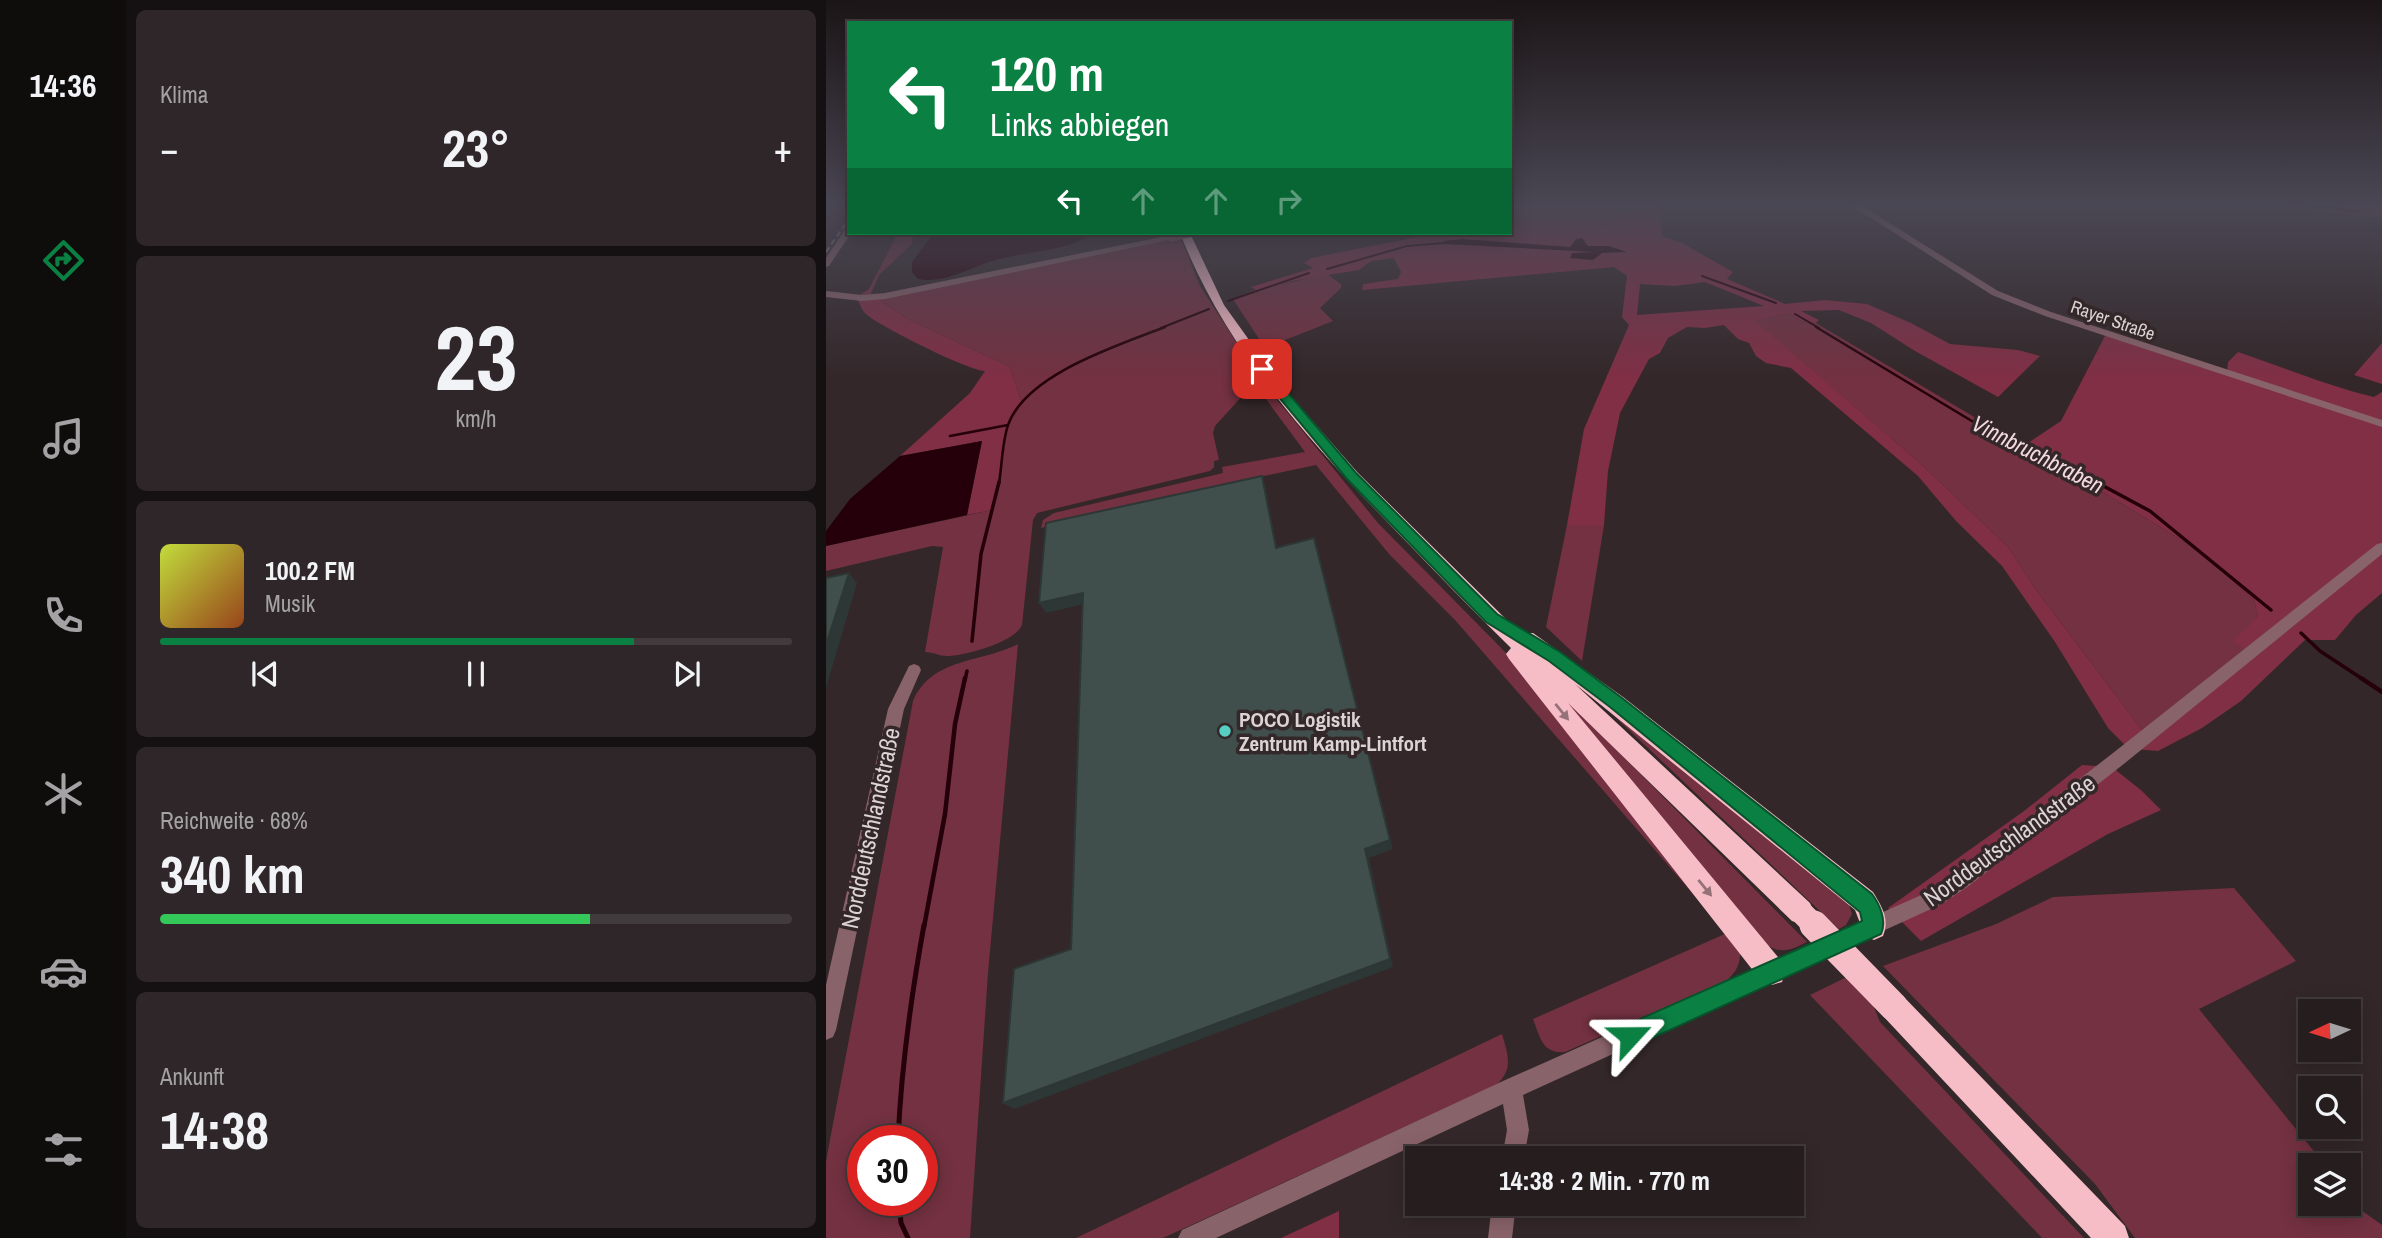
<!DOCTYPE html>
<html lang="de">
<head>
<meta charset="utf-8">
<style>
  body { margin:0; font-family:"Archivo Narrow",sans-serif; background:#2e2628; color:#f1f3f6; height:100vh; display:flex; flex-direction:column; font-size:26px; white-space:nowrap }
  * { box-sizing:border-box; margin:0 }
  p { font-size:23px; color:#a4a2a4 }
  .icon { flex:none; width:38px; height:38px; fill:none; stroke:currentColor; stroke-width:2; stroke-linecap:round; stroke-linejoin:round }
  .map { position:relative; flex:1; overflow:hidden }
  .sheet { display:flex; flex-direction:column; gap:10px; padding:10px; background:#151011; width:700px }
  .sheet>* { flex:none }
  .hud { position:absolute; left:21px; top:21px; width:665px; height:214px; border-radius:0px; box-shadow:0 4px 18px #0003,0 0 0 2px #423b3d; background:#0b8043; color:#fff; overflow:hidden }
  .needle { width:46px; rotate:266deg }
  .controls { position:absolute; left:1472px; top:999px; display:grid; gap:14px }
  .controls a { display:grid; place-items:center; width:63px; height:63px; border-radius:0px; background:#261d1f; box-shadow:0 4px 18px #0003,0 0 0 2px #423b3d; font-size:35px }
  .speed { position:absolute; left:21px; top:1125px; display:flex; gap:14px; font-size:35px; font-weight:700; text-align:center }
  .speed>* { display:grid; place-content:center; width:91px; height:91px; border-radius:50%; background:#261d1f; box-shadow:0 4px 18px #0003,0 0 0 2px #423b3d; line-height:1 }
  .speed .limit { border:10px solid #d22; background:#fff; color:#111 }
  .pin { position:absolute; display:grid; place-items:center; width:60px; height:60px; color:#fff; margin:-30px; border-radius:14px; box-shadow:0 4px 10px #0006 }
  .me { position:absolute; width:77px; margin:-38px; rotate:66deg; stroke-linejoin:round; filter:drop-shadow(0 0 5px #0008) }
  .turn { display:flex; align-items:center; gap:24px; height:147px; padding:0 28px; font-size:32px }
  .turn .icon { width:91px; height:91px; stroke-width:2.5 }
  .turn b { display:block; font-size:49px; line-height:60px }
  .lanes { display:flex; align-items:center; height:66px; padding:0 28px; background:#0003; justify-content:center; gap:35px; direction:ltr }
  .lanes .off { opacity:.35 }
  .big { font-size:52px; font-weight:800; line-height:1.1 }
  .sheet .tile { flex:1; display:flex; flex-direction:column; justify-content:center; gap:10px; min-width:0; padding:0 24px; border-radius:10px; background:#2e2628 }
  .sheet .dial { align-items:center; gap:0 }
  .dial b { font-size:91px; line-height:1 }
  .song { display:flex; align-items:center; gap:21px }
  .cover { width:84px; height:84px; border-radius:10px; background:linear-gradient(135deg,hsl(70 70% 55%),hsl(20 70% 35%)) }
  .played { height:7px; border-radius:4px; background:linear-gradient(90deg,#0b8043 75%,#423b3d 75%) }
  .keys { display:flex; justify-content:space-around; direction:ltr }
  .heat { display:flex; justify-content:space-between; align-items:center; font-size:38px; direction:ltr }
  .charge { height:10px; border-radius:5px; background:linear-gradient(90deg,#34c759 68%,#423b3d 0) }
  .trip { position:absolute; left:579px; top:1146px; width:399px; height:70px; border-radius:0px; background:#261d1f; box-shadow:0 4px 18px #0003,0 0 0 2px #423b3d; font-weight:800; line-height:70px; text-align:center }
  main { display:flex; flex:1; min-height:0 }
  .tab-bar { display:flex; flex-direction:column; width:126px; justify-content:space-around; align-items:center; background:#0f0c0c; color:#a4a2a4 }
  .tab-bar .icon { width:49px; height:49px }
  .tab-bar .active { color:#0b8043 }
  .tab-bar b { font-size:32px; color:#f1f3f6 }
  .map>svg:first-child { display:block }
</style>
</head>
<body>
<main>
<nav class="tab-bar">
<b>14:36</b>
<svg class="icon active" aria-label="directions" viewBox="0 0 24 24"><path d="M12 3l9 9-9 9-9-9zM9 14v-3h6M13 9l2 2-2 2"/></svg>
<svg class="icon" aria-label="music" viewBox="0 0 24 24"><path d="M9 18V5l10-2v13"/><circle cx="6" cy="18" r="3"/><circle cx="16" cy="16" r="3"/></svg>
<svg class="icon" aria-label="phone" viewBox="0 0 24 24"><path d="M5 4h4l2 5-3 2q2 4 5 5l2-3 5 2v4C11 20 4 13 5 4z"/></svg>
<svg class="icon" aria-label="climate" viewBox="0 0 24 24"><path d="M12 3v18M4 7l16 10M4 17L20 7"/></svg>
<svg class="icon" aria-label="car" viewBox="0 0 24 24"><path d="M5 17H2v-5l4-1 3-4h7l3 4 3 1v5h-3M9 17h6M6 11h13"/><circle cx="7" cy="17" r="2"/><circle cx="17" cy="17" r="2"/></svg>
<svg class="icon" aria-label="filters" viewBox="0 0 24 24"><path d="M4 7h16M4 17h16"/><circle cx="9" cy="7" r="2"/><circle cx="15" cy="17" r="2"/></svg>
</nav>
<section class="sheet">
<div class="tile"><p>Klima</p>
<div class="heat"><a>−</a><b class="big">23°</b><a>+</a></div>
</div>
<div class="tile dial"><b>23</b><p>km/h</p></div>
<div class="tile">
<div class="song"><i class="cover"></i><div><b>100.2 FM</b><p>Musik</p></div></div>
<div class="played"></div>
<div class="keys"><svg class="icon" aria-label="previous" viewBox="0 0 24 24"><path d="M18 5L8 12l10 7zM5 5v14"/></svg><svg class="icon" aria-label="pause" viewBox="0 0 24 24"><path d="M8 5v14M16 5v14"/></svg><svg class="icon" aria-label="next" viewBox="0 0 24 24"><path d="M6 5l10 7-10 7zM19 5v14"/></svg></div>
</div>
<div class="tile"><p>Reichweite · 68%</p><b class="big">340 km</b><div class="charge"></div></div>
<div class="tile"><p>Ankunft</p><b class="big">14:38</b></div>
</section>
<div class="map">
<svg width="1556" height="1238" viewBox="0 0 1556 1238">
  <rect width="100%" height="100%" fill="#332729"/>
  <path fill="#733141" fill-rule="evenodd" d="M684,204H800L798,225L684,229Z
    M1441,204H1556V218Z
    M72,233H83L87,238L86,244L53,275L44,296H32L43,289Z
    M354,237L374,286L434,379L552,523L684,657L914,944C915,961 913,970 900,981L739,1052C716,1054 714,1037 707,1019L901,933L629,620L563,554L490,465L273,511L215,528L217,520L228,513L397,473L396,467L479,452L428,383L389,426L387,433L393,460L388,461V467L384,471L211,513L207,520L196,625C189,642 139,656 121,656C113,656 107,652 99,652L117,547L106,546L0,571V546L166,510L182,425L196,404L184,367L82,319L52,299Z
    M501,274L515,284V288L494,308L507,321L439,348L407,299L429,290Z
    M962,313L975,321L990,323L1197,446L1185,455L1247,474L1375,552L1428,600L1432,617L1425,652L1320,735L1211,591L1182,547L1094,463L928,321Z
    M741,525H778L756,661L720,627Z
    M192,644L162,973L144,1238H0V1162L3,1145L87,701C106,657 156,663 192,644ZM37,1141H96V1200H37Z
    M766,695L1023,905L1026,914L1020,925L1013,929Z
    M742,701L981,942C967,949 956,955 941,945L738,703Z
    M1408,888L1470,961L1373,1009L1499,1165L1484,1166V1204H1522L1523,1195L1535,1210L1556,1225V1238H1309L1269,1184L1057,966L1170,924L1227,897Z
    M1033,971L1054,1022L1258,1238H1216L984,995Z
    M676,1034C682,1055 688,1069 670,1085L337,1238H250Z"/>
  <path fill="#802f45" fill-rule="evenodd" d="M800,204H833L836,236L856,243L907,272L901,279L959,304L999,300L1041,304L1085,323L1124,344L1192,350L1214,356L1172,397L1089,351L1045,323L1013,310L975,311L993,320L990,323L975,321L962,313L929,321L1094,463L1182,547L1211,591L1320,735L1304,750L1282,728L1229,642L1176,566L1130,521L1092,476L965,368L940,363L930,356L923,343L912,339L898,325L879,328L861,327L842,338L834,353L823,359L794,413L782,471L778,525H741L758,429L803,325L796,317L801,276L788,267L536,290L537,284L572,279L575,272L568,258L545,261L533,270L466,281L432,291L425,287L487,268L478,263L485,258L611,233H684V229L797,225ZM879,282L938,306L811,315L814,284L849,286Z
    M52,299L82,319L184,367L196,404L182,425L166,510L141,515L156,441L74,456L144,393L159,371C143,371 53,326 40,314C36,311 34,304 32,300Z
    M1281,332L1401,372L1402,362L1412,352C1457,367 1502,386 1548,397L1556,392V593L1530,615L1509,640H1479L1415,701L1376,728L1332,751L1307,749L1424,652L1406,641L1432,617L1428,600L1375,552L1247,474L1184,455L1235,421Z
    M1556,343V384L1528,375Z
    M1256,765L1286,767L1316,791L1335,810L1282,834L1095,941L1062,908L1198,811Z
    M513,1211V1238H455Z"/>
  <path fill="#25000a" d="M108,233H264V235C232,254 204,250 170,260C144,267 120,284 92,279L86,272V262Z
    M756,238L762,246H783L801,252L776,253L767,260L744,258L746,253L769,252L618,244V241L636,239L744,247L750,239Z
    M156,441L141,515L0,546V531L24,499L74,456Z"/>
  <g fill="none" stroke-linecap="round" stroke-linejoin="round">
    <path stroke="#25000a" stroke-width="2" d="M501,269L581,246L618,243
      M876,276L950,303
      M402,301L483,273
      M969,314L993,328
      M335,328L383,309"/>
    <path stroke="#25000a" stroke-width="2.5" d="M990,327L1164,432L1274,484
      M124,436L182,425
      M173,484C176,465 176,443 182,425C200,374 293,345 339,327"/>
    <path stroke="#25000a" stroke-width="3.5" d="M1270,482L1324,511L1445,610
      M1475,633L1494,651L1538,680
      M146,641L155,554L173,482
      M139,680L141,671"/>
    <path stroke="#25000a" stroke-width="4.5" d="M1535,678L1556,692
      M98,927L119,814L129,724L139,678"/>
    <path stroke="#25000a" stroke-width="5" d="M72,1141C75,1068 85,997 98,925
      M73,1200L75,1223L82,1238"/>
    <path fill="#25000a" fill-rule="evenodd" d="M1455,204H1481L1531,209L1534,211L1531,213Z"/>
    <path fill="#89636a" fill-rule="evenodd" d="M1023,204H1033L1172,291L1225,312L1556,420V427L1219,316L1166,295Z
      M20,228H23V233H25L3,266L0,267V258Z
      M345,235H348V239L59,299L36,301L0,297V291L36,295L59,293Z
      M1556,543V554L1299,763L1144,885L1116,904L697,1095L703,1130L698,1158H676L681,1130L677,1104L390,1238H352L356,1230L677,1081L1102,892L1132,873L1287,753L1551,544Z
      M88,664L93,666L95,670L78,709L10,1030L7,1037L0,1040V985L62,709L83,666Z
      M666,1204H690L686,1238H662Z"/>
    <path fill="#f7bdc7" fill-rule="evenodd" d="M354,233H364L398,305L456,386L532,473L694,633H707L797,697L1047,892C1056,907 1064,919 1057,936L1048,940L1039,936L1029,910L749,684L984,903L988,912L984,921L975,924L966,921L742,703L956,962L959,972L956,982L946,985L936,982L683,659L680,654L685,648C646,610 608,570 570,531C484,442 399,349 354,233Z
      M1067,992L1077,996L1299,1226L1303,1238H1265L1057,1016L1053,1006L1057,996Z"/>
    <path stroke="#8f8586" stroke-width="2" stroke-dasharray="6 3.5" stroke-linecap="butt" d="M0,252L23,219"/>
    <path stroke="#89636a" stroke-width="9" d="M345,237L363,233"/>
    <path stroke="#f7bdc7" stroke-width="23" d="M975,912L990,927"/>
    <path stroke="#f7bdc7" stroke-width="29" d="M988,925L1067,1006"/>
  </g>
  <path fill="#2d3735" d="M436,476L439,486L453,558L450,548Z
    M488,538L567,849L543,858L567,967L188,1109L177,1103L539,849Z
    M23,573L31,583L0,688V645Z
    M257,593L263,603L220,613L213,603Z"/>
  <path fill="#404e4c" stroke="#2d3735" stroke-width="2" d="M436,476L450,548L488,538L564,840L539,849L564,959L177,1103L188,969L245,949L257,593L213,603L220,523Z
    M23,573L0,645V578Z"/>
  <defs><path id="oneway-solid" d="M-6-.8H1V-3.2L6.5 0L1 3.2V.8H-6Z" transform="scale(1.75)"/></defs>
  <g fill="#957278">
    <use href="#oneway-solid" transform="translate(736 712) rotate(51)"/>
    <use href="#oneway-solid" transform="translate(879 888) rotate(51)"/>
  </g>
  <linearGradient id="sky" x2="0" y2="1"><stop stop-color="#1c1517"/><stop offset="0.54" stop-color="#4a4754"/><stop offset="1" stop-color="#4a4754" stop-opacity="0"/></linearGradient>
  <rect width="1556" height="378" fill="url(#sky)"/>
  <path fill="#0b8043" stroke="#07532c" stroke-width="2" d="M432,367H440L530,473L671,614L734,652L796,698L1046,894C1054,905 1061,921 1055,934L813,1044L804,1047L796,1044L793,1036L796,1027L1036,921L1034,912L784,707L723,661L660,622L521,479L432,372Z"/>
  <circle fill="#56cec3" stroke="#332729" stroke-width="2.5" cx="399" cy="731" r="7"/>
  <g text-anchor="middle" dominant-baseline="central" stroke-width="7" stroke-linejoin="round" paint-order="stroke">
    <g font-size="18" fill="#dbd3d4" stroke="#332729">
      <text transform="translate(1287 320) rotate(19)">Rayer Straße</text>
    </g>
    <g font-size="21" font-weight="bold" fill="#dbd3d4" stroke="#332729" text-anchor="start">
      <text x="413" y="719">POCO Logistik<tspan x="413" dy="24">Zentrum Kamp-Lintfort</tspan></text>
    </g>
    <g font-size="23" font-style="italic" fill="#f3dade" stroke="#332729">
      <text transform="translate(1212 454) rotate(27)">Vinnbruchbraben</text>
    </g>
    <g font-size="24" fill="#dbd3d4" stroke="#332729">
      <text transform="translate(44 828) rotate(-78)">Norddeutschlandstraße</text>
      <text transform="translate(1183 840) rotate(-36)">Norddeutschlandstraße</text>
    </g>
  </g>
</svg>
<div class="controls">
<a><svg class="needle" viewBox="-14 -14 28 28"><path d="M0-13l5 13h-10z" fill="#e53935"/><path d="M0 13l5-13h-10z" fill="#a4a2a4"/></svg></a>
<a><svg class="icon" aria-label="search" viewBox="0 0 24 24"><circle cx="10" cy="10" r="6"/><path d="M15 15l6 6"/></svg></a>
<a><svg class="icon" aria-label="layers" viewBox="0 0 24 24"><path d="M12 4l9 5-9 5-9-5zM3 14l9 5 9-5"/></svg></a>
</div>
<div class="speed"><div class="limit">30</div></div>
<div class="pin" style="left:436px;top:369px;background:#d93025"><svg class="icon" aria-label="arrive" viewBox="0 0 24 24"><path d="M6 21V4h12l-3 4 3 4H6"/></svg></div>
<svg class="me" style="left:804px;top:1036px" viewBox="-20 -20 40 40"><path d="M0-17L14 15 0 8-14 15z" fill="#0b8043" stroke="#fff" stroke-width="4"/></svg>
<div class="trip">14:38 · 2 Min. · 770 m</div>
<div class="hud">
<div class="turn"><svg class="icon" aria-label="left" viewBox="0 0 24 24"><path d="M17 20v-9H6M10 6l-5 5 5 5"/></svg><div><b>120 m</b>Links abbiegen</div></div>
<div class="lanes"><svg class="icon" aria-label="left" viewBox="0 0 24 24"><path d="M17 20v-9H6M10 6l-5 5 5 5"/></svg><svg class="icon off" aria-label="ahead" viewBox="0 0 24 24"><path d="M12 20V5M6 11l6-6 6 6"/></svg><svg class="icon off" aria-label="ahead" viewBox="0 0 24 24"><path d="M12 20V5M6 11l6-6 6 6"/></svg><svg class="icon off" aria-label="right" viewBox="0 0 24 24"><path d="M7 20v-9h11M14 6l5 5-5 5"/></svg></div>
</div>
</div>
</main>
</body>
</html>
